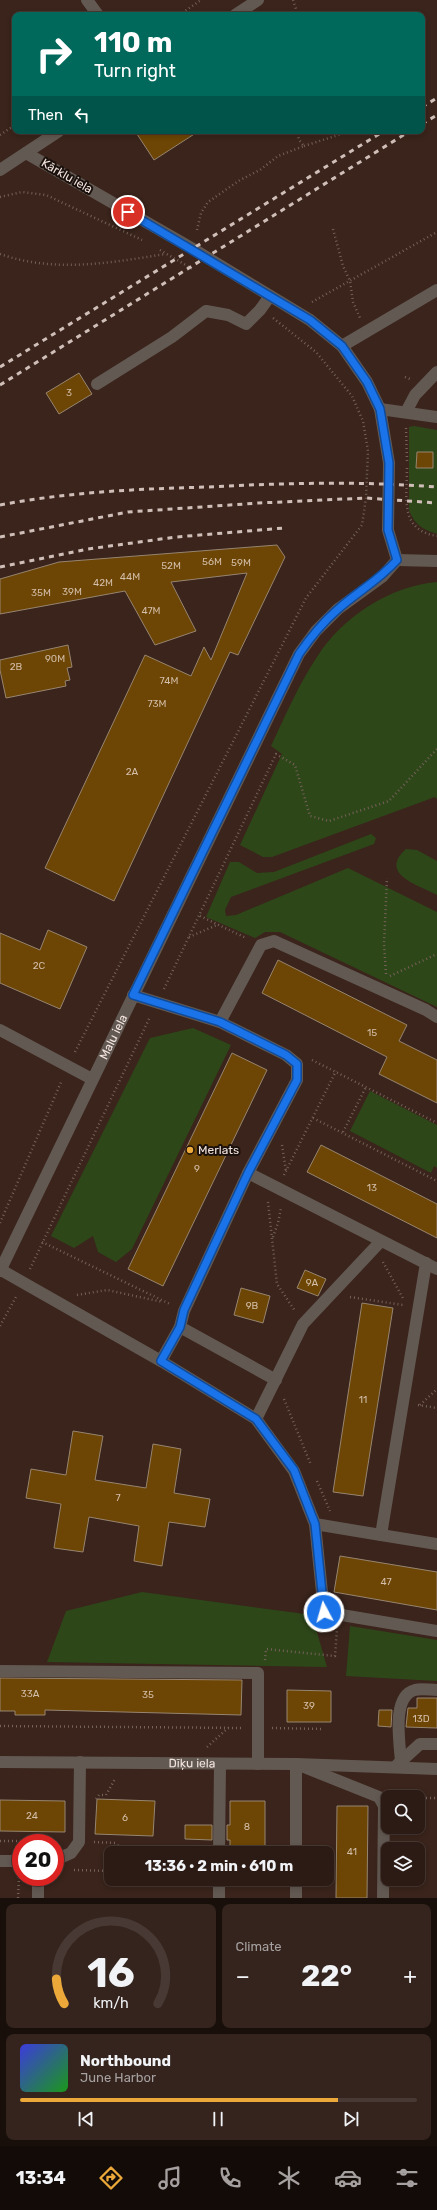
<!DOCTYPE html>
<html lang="en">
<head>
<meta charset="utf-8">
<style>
  body { margin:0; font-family:Rubik,sans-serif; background:#34241d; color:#f1f3f6; height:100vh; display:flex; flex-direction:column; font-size:15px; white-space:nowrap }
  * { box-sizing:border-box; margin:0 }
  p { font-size:13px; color:#a6a1a0 }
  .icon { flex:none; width:22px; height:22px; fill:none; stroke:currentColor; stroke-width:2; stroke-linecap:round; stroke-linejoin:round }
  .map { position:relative; height:1898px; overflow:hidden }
  .sheet { display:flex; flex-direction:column; gap:6px; padding:6px; background:#180f0b; flex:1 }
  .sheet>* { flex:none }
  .banner { position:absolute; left:12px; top:12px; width:413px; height:122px; border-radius:8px; box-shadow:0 2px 6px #0003,0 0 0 1px #483934; background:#00695c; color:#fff; overflow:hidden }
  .tools { position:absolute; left:381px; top:1790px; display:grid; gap:8px }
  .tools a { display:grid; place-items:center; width:44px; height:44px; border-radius:8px; background:#2c1b14; box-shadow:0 2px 6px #0003,0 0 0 1px #483934; font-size:20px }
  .speed { position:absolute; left:12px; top:1834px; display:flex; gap:8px; font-size:20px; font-weight:700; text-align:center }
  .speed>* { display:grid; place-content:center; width:52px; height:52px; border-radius:50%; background:#2c1b14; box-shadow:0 2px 6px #0003,0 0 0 1px #483934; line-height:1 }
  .speed .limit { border:6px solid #d22; background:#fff; color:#111 }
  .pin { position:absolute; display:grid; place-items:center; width:34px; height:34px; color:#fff; margin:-17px; border:2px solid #fff; border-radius:50%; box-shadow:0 1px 4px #0007 }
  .me { position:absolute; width:44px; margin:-22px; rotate:354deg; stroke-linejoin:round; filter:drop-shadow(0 0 3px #0008) }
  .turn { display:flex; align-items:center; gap:14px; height:84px; padding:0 16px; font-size:18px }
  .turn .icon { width:52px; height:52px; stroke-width:2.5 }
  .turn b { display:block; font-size:28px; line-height:34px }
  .then { display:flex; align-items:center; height:38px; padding:0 16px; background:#0003; gap:8px; font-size:15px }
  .big { font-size:30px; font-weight:700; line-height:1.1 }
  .sheet .widget { flex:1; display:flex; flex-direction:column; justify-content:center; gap:6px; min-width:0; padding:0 14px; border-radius:8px; background:#34241d }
  .sheet .dial { align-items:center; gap:0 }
  .dial svg { height:104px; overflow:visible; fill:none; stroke:#483934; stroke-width:7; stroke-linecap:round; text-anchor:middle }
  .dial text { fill:#f1f3f6; stroke:none }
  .song { display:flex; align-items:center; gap:12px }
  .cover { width:48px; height:48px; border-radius:6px; background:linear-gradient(135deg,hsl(240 70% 55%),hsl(120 70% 35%)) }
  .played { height:4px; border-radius:2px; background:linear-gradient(90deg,#eca93a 80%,#483934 80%) }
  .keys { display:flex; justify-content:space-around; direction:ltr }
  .heat { display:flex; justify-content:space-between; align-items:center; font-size:22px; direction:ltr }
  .sheet .tiles { flex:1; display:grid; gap:6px; grid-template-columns:1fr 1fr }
  .widget:last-child { grid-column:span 2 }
  .trip { position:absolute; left:104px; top:1846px; width:230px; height:40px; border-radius:8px; background:#2c1b14; box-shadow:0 2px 6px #0003,0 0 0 1px #483934; font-weight:700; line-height:40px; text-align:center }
  .tabs { display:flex; height:64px; justify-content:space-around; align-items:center; background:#120b08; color:#a6a1a0 }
  .tabs .icon { width:28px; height:28px }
  .tabs .selected { color:#eca93a }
  .tabs b { font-size:18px; color:#f1f3f6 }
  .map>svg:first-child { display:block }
</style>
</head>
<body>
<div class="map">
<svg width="437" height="1898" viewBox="0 0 437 1898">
  <rect width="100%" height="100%" fill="#3a241b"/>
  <path fill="#2e4719" d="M414,426L437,430V534C422,529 415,525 409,510V427Z
    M437,582V799L435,797L272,857H263L240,845L282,754L271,746C285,716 299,684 317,657C342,617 390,586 437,582Z
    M371,834L376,838L374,844L231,897L225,910L226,916L236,915L348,868L437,912V1007L280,932H265L255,938L206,917L230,862H239L257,873L274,872Z
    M406,849L417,850L437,861V895C418,885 378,874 406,849Z
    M193,1028L231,1045L132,1249L116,1262L98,1252L93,1236L74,1248L51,1236L150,1038Z
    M370,1091L437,1125V1168L434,1166L431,1173L350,1131Z
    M142,1592L312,1615L327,1667L47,1662L66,1611Z
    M350,1626L437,1640V1681L346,1676Z"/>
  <path fill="#6d4504" stroke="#978570" d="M135,131H199L154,160Z
    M79,373L92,394L59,414L46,393Z
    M417,452H433V468H416Z
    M277,545L285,557L238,655L230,652L114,901L45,868L145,655L191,676L204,647L211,660L247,573L171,582L196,631L155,645L125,591L0,614V579L59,562Z
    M68,645L72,667L67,668L70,680L65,681L66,686L6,698L0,670V660Z
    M48,930L87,947L60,1009L0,983V933L40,950Z
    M278,960L407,1025L399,1041L437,1060V1103L379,1074L387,1057L262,993Z
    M232,1053L267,1070L163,1286L128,1269Z
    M321,1145L437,1204V1238L307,1172Z
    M305,1270L326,1279L318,1296L297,1288Z
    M241,1288L270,1296L263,1323L234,1315Z
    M362,1303L393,1308L363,1496L333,1492Z
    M73,1431L103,1436L95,1480L146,1488L153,1444L181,1449L174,1493L210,1499L205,1527L169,1522L162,1566L134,1561L139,1526L89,1517L83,1552L54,1548L61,1504L26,1498L31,1469L66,1475Z
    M340,1556L437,1572V1610L334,1592Z
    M0,1678L242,1680L241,1715L45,1710V1715H15V1711H0Z
    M287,1690L331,1691V1722H287Z
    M417,1698H437V1728L406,1727L408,1708H417Z
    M379,1710H392L391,1727L378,1726Z
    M97,1799L155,1801L153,1836L95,1834Z
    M0,1800L65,1801V1832L0,1831Z
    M230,1801H265V1853H230V1840H227V1825H230Z
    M337,1806H368L367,1898H336Z
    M185,1825H212V1840L185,1839Z"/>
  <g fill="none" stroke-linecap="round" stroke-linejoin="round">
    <path stroke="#746159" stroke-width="2.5" stroke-dasharray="1 3" stroke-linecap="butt" d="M293,0L298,15
      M179,15L201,0
      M0,135L15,125
      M304,146L351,131
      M0,197L22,192L46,195L142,240
      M333,229L343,266L350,281L353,302L360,318
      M197,230L201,213L208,202L240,180L260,170L278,156L304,146L299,140L297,131
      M160,250L194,270
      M0,254C54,273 110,263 165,254
      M312,302L437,232
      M405,377L410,379
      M406,428L407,461
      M407,468C407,498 399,530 437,536
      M200,916L246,938
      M189,937L217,925
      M386,974L384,944L387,878
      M390,976L437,954
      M164,989L276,754L295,765L310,816L329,821L389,801L437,749
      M75,1052L306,598L362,525L366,498L368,451L363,421L352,396L316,352L273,318
      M312,1060L437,1123
      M313,1118L437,1181
      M343,1132L366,1087
      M282,1145L286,1171
      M284,1175L336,1071
      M268,1202L277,1284L295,1311
      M0,1223L62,1080
      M273,1237L278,1223L281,1208
      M42,1242L170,1304
      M383,1262L404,1300
      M30,1269L150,1017
      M77,1295L107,1290L163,1302
      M350,1297L403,1305
      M0,1326L16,1297
      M284,1399L311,1465
      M418,1405L437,1408
      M420,1405L437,1389
      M317,1481L330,1511
      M265,1660L266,1649L335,1656L337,1629
      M0,1726L243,1728
      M272,1728L324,1729
      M207,1747L228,1728
      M418,1798H437
      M96,1799L99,1795H106L115,1779
      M0,1841H55
      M94,1842L115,1843L122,1849
      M74,1870L111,1871
      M18,1898L19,1877"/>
    <g stroke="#635953" stroke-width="12">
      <path d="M87,0L98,15"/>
      <path d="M235,15L258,0"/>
      <path d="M0,170L59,131"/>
      <path d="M342,346L437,290"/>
      <path d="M97,384L172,337L206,311L228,315L246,324L260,310L270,296"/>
      <path d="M380,409L437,417"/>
      <path d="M406,412L415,395L437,372"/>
      <path d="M397,560L437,561"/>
      <path d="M133,995L220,1022L286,1055L297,1064V1080L248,1173L184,1311L180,1327L161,1361"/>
      <path d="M220,1022L261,945L274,941L426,1010L437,1017"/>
      <path d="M0,1030L92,1079"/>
      <path d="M248,1173L437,1269"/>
      <path d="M1,1270L161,1361L256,1419L294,1471L315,1524L381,1535L426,1263"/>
      <path id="s1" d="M0,1271L299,654L316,631L338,609L382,577L397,560L388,530L389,463L380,409L367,382L342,346L310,320L193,249L26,153"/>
      <path d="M180,1327L276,1380"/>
      <path d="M256,1419L303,1324L381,1241"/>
      <path d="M315,1524L324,1612L437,1631"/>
      <path d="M381,1535L437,1544"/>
      <path d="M0,1671L258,1673V1764"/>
      <path id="s2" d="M0,1762L296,1764L437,1769"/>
      <path d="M401,1762C400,1744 391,1696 415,1690C421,1688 430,1690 437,1690"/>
      <path d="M296,1764V1853"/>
      <path d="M397,1765L420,1744H437"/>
      <path d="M304,1767L379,1797L384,1806L383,1898"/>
      <path d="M219,1853L220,1764"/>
      <path d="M55,1860L71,1853L79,1842L80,1762"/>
      <path d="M0,1861H21"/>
      <path d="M296,1879V1898"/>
      <path d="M38,1898V1877"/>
      <path d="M219,1898V1879"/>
    </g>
    <path stroke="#d0bfb9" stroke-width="3" stroke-dasharray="5 5" stroke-linecap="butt" d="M422,107L437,98
      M422,124L437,115
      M0,367L384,131
      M0,385L410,131
      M0,505C68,492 138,489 207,487C284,483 361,481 437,487
      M0,537L128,512L259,503L366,498L437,503
      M0,567L88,549L176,537L284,528"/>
  </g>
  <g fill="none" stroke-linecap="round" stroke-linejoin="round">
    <g stroke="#114b97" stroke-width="10">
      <path id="route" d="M128,212L310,320L342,346L367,382L380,409L389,463L388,530L397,560C377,582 358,591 337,610C322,623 310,638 299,654L133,995L220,1022L286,1055L297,1064V1080L248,1173L184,1310L180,1327L161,1361L256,1419L294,1470L315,1524L324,1612"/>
    </g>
    <use href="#route" stroke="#1a73e8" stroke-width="7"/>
  </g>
  <circle fill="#eca93a" stroke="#1a100c" stroke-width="1.5" cx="190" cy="1150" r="4"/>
  <g text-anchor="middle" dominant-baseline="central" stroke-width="4" stroke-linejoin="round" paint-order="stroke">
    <g font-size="10" fill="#d3bea9">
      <text x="69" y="393">3</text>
      <text x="212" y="562">56M</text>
      <text x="241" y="563">59M</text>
      <text x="171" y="566">52M</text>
      <text x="130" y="577">44M</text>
      <text x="103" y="583">42M</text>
      <text x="72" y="592">39M</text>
      <text x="41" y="593">35M</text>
      <text x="151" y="611">47M</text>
      <text x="55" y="659">90M</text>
      <text x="16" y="667">2B</text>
      <text x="169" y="681">74M</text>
      <text x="157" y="704">73M</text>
      <text x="132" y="772">2A</text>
      <text x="39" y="966">2C</text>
      <text x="372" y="1033">15</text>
      <text x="197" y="1169">9</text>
      <text x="372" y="1188">13</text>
      <text x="312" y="1283">9A</text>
      <text x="252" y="1306">9B</text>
      <text x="363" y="1400">11</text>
      <text x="118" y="1498">7</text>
      <text x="386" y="1582">47</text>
      <text x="30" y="1694">33A</text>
      <text x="148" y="1695">35</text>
      <text x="309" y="1706">39</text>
      <text x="421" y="1719">13D</text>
      <text x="32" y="1816">24</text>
      <text x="125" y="1818">6</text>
      <text x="247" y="1827">8</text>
      <text x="352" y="1852">41</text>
    </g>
    <g font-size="12" fill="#f5e6e0" stroke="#1a100c">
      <text transform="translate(67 176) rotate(30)">Kārklu iela</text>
      <text stroke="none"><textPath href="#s1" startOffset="260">Malu iela</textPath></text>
      <text stroke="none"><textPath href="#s2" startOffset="192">Dīķu iela</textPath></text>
    </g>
    <g font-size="12" fill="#f5e6e0" stroke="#1a100c" text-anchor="start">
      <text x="198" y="1150">Merlats</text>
    </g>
  </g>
</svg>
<div class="tools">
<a><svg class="icon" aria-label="search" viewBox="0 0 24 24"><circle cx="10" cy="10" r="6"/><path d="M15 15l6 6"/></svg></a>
<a><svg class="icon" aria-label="layers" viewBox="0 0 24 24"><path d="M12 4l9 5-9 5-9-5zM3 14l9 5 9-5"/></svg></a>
</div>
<div class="speed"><div class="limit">20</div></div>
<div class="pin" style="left:128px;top:212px;background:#d93025"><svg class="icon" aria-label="arrive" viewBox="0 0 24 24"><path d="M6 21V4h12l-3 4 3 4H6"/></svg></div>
<svg class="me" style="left:324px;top:1612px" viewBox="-20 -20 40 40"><circle r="17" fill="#1a73e8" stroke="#fff" stroke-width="3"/><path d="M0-11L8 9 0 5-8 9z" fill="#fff"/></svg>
<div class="trip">13:36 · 2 min · 610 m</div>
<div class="banner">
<div class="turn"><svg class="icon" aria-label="right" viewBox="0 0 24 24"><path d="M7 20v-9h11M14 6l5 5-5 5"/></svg><div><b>110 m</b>Turn right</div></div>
<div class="then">Then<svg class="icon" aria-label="left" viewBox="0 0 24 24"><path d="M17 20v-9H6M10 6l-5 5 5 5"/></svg></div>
</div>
</div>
<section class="sheet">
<div class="tiles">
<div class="widget dial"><svg viewBox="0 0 100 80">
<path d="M14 69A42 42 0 1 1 86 69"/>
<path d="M14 69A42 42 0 0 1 8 50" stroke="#eca93a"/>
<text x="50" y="56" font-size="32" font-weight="700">16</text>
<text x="50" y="72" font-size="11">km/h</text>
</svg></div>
<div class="widget"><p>Climate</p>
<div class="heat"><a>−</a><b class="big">22°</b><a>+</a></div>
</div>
<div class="widget">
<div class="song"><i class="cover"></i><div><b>Northbound</b><p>June Harbor</p></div></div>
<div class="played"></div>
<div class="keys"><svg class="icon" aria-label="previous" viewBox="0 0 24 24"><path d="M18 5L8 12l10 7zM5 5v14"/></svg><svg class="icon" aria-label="pause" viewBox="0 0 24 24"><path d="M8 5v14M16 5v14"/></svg><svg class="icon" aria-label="next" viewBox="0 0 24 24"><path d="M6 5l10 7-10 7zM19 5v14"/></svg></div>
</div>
</div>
</section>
<nav class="tabs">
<b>13:34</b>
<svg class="icon selected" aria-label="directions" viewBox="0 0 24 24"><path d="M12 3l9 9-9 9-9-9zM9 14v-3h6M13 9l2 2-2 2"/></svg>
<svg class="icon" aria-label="music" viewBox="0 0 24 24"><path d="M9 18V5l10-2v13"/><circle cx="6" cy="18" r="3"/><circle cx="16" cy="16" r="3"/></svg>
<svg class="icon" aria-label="phone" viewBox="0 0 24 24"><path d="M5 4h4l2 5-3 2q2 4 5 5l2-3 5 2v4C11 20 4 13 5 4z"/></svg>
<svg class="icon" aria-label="climate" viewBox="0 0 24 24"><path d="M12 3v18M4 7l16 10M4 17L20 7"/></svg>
<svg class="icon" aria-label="car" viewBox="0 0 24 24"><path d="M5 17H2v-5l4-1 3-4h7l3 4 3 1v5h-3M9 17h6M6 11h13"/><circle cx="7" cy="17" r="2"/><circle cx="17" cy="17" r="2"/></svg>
<svg class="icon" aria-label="filters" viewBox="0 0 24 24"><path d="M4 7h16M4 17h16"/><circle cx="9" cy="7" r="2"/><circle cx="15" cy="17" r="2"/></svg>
</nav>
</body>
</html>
